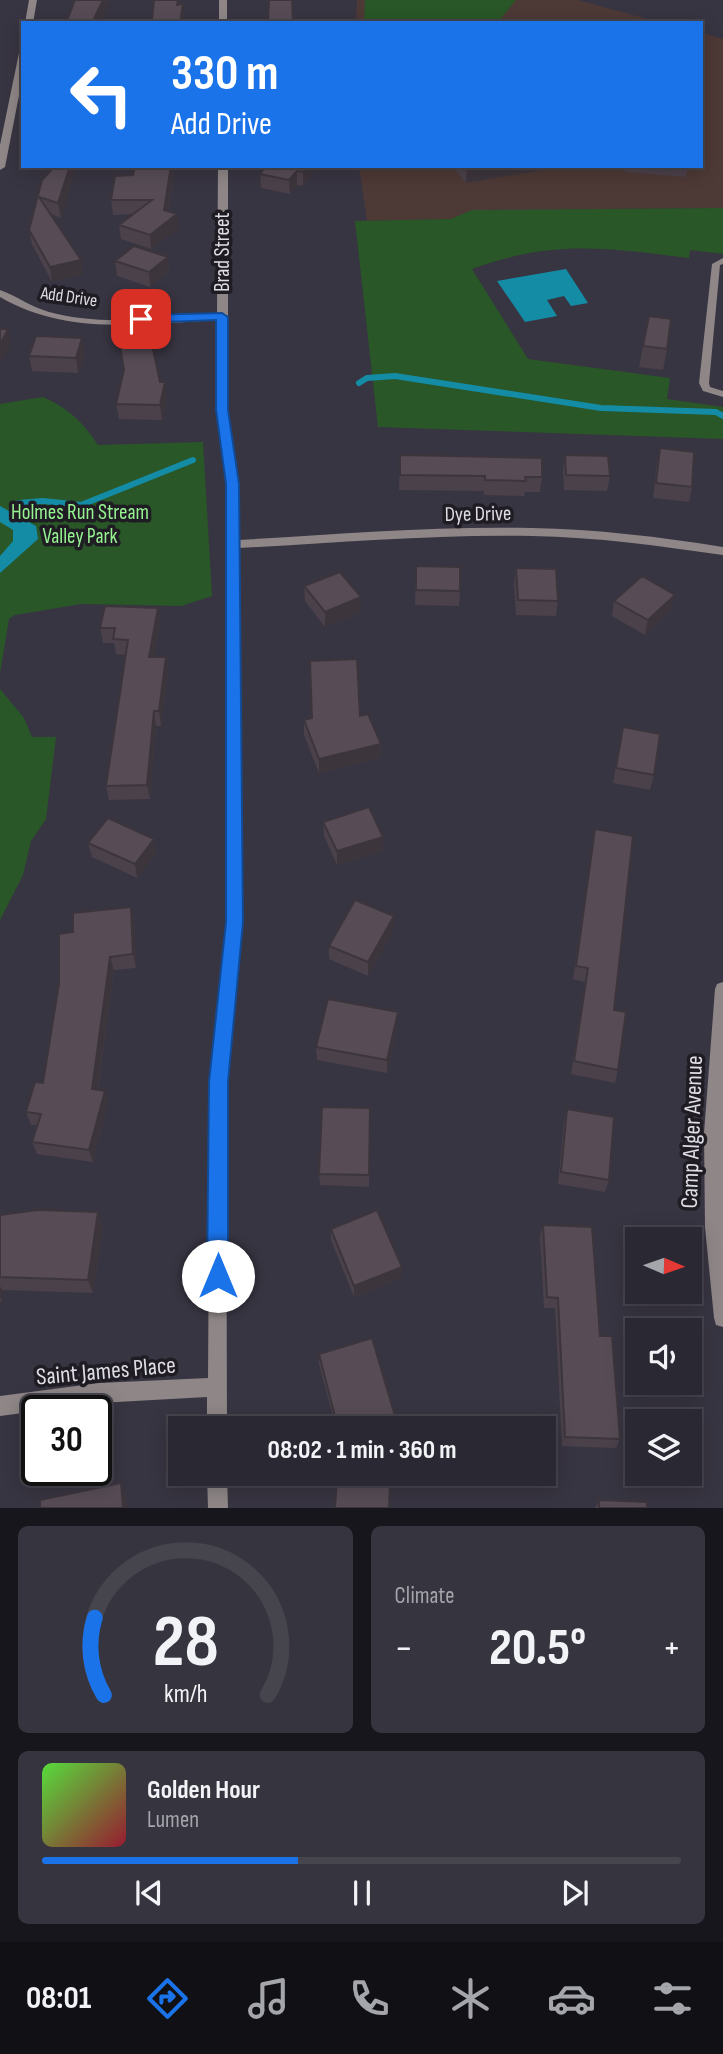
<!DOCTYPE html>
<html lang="en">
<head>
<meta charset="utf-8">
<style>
  body { margin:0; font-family:"Sofia Sans Condensed",sans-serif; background:#36343e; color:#f1f3f6; height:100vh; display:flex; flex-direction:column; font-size:26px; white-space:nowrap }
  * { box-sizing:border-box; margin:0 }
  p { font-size:23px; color:#a5a6ac }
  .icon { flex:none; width:38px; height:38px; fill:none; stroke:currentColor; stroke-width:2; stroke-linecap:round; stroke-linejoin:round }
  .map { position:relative; height:1508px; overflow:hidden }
  .panel { display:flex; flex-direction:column; gap:18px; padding:18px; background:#17161c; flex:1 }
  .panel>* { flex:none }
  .hud { position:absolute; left:21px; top:21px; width:682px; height:147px; border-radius:0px; box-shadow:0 4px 18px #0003,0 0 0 2px #46444d; background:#1a73e8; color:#fff; overflow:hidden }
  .needle { width:46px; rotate:92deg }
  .controls { position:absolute; left:625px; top:1227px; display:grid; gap:14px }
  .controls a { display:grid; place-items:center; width:77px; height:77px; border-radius:0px; background:#2a2832; box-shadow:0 4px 18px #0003,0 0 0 2px #46444d; font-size:35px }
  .speed { position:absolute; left:21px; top:1395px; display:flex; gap:14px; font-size:35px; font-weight:700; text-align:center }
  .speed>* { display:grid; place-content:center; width:91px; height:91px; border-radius:50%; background:#2a2832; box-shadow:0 4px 18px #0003,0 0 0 2px #46444d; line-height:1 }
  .speed .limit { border:4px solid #111; border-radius:10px; background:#fff; color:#111 }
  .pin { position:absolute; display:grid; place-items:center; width:60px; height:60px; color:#fff; margin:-30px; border-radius:14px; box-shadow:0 4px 10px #0006 }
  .me { position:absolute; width:77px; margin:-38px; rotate:0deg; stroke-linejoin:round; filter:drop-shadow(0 0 5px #0008) }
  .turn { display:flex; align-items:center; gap:24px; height:147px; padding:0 35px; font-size:32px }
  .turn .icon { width:91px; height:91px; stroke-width:2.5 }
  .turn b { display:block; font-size:49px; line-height:60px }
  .big { font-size:52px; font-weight:700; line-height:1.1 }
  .panel .card { flex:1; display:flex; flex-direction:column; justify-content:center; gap:10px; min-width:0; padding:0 24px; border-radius:10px; background:#36343e }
  .panel .dial { align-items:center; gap:0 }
  .dial svg { height:182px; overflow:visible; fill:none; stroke:#46444d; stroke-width:7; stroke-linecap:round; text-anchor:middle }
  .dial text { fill:#f1f3f6; stroke:none }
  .song { display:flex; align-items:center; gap:21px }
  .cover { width:84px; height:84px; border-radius:10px; background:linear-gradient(135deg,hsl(110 70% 55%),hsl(350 70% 35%)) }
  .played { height:7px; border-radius:4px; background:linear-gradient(90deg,#1a73e8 40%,#46444d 40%) }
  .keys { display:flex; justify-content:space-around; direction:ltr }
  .heat { display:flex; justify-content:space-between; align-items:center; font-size:38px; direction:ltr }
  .panel .tiles { flex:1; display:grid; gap:18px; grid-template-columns:1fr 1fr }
  .card:last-child { grid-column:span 2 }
  .trip { position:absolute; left:168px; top:1416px; width:388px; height:70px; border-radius:0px; background:#2a2832; box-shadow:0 4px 18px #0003,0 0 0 2px #46444d; font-weight:700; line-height:70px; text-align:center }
  .dock { display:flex; height:112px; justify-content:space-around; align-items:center; background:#111014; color:#a5a6ac }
  .dock .icon { width:49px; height:49px }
  .dock .active { color:#1a73e8 }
  .dock b { font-size:32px; color:#f1f3f6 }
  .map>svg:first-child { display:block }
</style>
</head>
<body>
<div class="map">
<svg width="723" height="1508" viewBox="0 0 723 1508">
  <rect width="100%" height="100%" fill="#383542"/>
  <path fill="#4d3936" d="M357,0H578L662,23H356Z
    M702,33L723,39V208L472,210L451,219L367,221L359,166H702Z"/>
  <path fill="#295727" d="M365,0H516L497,23H364Z
    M723,208V254L690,250L689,258C606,248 553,239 472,269L528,359L670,378L667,399L723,407V439L378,427L355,221L451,219L472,210Z
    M43,397C69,409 82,421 98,445L203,442L212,596L181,606L81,604L15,615L9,619L0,673V404Z
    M0,689L24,718L32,737H56L46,819L31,841L23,875L0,920Z"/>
  <path fill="#148ca6" d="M566,269L588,303L571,306L564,296L547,300L557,316L525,322L497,281Z
    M0,506L36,526L38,539L0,573V556L13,541V530L0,522Z"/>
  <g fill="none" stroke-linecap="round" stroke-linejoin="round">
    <path stroke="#148ca6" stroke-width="6" d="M359,383L367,378L395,376L601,408L716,412L723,416
      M13,513L19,503L43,501L81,505L193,460"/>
    <path fill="#8e8687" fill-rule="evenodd" d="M723,258V264L720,265L709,383L710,387L723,391V397L703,391L699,383L712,264Z"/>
    <path fill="#8e8687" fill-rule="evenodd" d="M29,0H37L33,23H25Z
      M219,0H227V23H219Z
      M23,51V75L5,167L0,170V145L19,53Z
      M218,166H228V410L238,484L239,540C337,534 434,526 532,528C596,529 660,537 723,547V555C660,546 596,537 532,536C435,534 337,543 239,548L242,922L226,1082L227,1428H207V1397L99,1403L0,1416V1396L99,1383L208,1378L210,1082L226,922V484L216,410L217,320C144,324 66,336 0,297V290C17,296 31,307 49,312C103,327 163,317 217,314Z
      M723,982V1327L716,1325L714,1318L705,1227L704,1133L715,989L717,984Z
      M207,1474H227L228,1508H208Z"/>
  </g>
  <path fill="#4b414a" d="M55,166L61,218L51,214L81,260L83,274L52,282L32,244L29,230L42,180Z
    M135,166H175L168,211L178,228L151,249L121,239L119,225L133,214L113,215L111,200L133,175Z
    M319,166L303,186L297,185L290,194L261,188L260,174Z
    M452,166H567L466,183Z
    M624,166H688L686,177L625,172Z
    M168,257L169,271L150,287L117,276L115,261Z
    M649,316L667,349L663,370L639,367Z
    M85,353L78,373L32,371L29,356Z
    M160,382L167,397L162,420L119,419L116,404Z
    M660,448L692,487L689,502L653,498L657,463Z
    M400,455L542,477L540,492H525L524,496L484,495V491L399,490Z
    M565,455L610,476L607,491L564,490L563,470Z
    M416,566L460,591L459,606L415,605Z
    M516,568L558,601L556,616L516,615L514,583Z
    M304,586L361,612L325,627L305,601Z
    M675,595L671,610L645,635L612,616L614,601Z
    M160,623L154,657L168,671L161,726H156L150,799L109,800L106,786L125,655L116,654L114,643H103L100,628Z
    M360,716L381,744L380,758L319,773L304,735V720L312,718Z
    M623,727L654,775L650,790L613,783Z
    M323,822L383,837V851L337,865L324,836Z
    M595,829L614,1010L618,1070L615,1083L571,1074L585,982L573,979Z
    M154,839L156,853L137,878L92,857L88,843Z
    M134,921L136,968L114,970L98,1090L105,1091L108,1103L93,1162L37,1154L32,1142L38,1125H31L26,1112L43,1083L73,932Z
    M394,929L368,976L329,959V946Z
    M397,1025L387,1073L317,1060L316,1047Z
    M370,1108L369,1187L320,1185L319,1174Z
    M567,1109L609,1180L605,1192L558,1184L564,1121Z
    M0,1215L103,1227L93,1293L2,1290V1301H0Z
    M543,1225L600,1336L620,1439L616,1448L562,1446L555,1308H544L540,1236Z
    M331,1229L401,1278L354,1297L331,1240Z
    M319,1354L394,1425L385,1428H336L319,1364Z
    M599,1500L647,1508H595Z"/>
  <path fill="#3d353c" d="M103,0H110L100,23H92Z
    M183,4L185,18L184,23H180Z
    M70,166H77L61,218L58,203Z
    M171,166H175L166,222L177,214L178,228L151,249L150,235L164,210Z
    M307,166H319L303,186V172Z
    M467,166H567L466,183Z
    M297,171V185L290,194L289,180Z
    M168,257L169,271L150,287L149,272Z
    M81,260L83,274L52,282L50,267Z
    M8,329L11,344L1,363L0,357V345Z
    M82,338L85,353L78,373L76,358Z
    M165,382L167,397L162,420L160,405Z
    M675,595L671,610L645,635L648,620Z
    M361,597V612L325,627V612Z
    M158,608L160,623L152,671L149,657Z
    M166,657L168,671L161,726L159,711Z
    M154,711L156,726L150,799L147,785Z
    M381,744L380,758L319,773V759Z
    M383,837V851L337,865V851Z
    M154,839L156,853L137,878L135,864Z
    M131,907L134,921L136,968L133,954Z
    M394,916V929L368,976V962Z
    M110,957L114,970L96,1102L92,1089Z
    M398,1012L397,1025L387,1073V1060Z
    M105,1091L108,1103L93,1162L89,1150Z
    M98,1212L103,1227L93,1293L88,1280Z
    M402,1267L401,1278L354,1297V1286Z
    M0,1286L2,1290V1301L0,1297Z
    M395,1416L394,1425L385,1428H357Z
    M121,1483L126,1495L127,1508H123Z"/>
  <path fill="#574c56" stroke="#3d353c" stroke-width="2" d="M75,0H103L92,23H66Z
    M154,0H178L177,5L183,4L180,23H156V20H152Z
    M269,0H292L293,23H268Z
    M55,166H70L58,203L39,197L81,260L50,267L29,230L42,180Z
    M135,166H171L164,210L177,214L150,235L119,225L152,200H111L115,176L133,175Z
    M266,166H307L303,172L297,171L289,180L260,174Z
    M134,246L168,257L149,272L115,261Z
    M649,316L671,319L667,349L643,346Z
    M0,329H8L0,345Z
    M150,335L160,382H165L160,405L116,404L124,370L119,339Z
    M36,336L82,338L76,358L29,356Z
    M660,448L694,452L692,487L656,483Z
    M400,455L542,458V477H525L526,481L485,480V476L400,475Z
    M565,455L608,456L610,476L566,475Z
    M416,566L460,567V591L416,590Z
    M516,568L556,569L558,601L518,600Z
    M340,572L361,597L325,612L304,586Z
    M642,576L675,595L648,620L614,601Z
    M105,606L158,608L149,657H166L159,711H154L147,785L106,786L128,640L113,639L115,628H100Z
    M357,659L360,716L368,714L381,744L319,759L304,720L312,718L310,661Z
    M623,727L660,734L654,775L616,768Z
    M369,807L383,837L337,851L323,822Z
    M108,818L154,839L135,864L88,843Z
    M595,829L633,836L614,1010L626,1012L618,1070L574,1061L588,968L576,966Z
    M355,900L394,916L368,962L329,946Z
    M131,907L133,954L110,957L92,1089L105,1091L89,1150L32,1142L41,1114L26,1112L35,1082L43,1083L59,984V934L73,932V913Z
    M328,999L398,1012L387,1060L316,1047Z
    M322,1107L370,1108L369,1175L319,1174Z
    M567,1109L614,1117L609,1180L561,1172Z
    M38,1210L98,1212L88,1280L0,1277V1215Z
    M377,1210L402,1267L354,1286L331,1229Z
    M543,1225L592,1227L600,1336H612L620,1439L565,1437L558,1298L547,1297Z
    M372,1338L395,1416L357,1428H338L319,1354Z
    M337,1479L390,1481L389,1508H335Z
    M121,1483L123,1508H40V1500Z
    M599,1500L647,1502V1508H599Z"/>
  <path fill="#1a73e8" stroke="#114b97" stroke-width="2" d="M222,313L228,317V410L239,484L243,922L228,1082V1276L225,1283L218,1286L210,1283L207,1276L209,1082L226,922V484L216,410V320L141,323L135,319L141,315Z"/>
  <g text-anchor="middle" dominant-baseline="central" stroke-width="7" stroke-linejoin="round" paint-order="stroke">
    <g font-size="18" fill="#dfdde6" stroke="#1f1d23">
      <text transform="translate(69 297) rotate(8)">Add Drive</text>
    </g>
    <g font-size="21" fill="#dfdde6" stroke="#1f1d23">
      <text transform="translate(222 252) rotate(-90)">Brad Street</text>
      <text transform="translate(478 514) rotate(-1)">Dye Drive</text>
    </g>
    <g font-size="21" fill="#96f391" stroke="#1f1d23">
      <text x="80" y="512">Holmes Run Stream<tspan x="80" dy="24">Valley Park</tspan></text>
    </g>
    <g font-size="24" fill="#dfdde6" stroke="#1f1d23">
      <text transform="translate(692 1132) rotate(-88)">Camp Alger Avenue</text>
      <text transform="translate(106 1371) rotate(-5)">Saint James Place</text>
    </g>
  </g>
</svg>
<div class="controls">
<a><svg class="needle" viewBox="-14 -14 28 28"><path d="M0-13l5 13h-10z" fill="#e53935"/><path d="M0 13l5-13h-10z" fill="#a5a6ac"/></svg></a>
<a><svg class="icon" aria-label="sound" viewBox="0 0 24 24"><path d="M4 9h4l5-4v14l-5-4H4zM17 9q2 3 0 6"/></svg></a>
<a><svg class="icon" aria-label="layers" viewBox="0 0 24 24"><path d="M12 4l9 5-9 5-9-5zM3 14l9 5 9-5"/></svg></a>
</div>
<div class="speed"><div class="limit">30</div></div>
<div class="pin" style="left:141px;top:319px;background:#d93025"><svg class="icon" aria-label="arrive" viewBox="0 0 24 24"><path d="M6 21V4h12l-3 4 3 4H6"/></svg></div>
<svg class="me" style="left:218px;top:1276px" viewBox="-20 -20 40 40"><circle r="19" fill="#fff"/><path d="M0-13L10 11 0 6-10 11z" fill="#1a73e8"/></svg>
<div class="trip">08:02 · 1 min · 360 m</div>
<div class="hud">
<div class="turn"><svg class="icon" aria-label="left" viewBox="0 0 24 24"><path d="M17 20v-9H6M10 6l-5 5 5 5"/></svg><div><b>330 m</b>Add Drive</div></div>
</div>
</div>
<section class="panel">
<div class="tiles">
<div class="card dial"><svg viewBox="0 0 100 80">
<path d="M14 69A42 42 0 1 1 86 69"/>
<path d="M14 69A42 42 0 0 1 10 35" stroke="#1a73e8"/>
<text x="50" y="56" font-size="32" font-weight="700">28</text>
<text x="50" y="72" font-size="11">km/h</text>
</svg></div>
<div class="card"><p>Climate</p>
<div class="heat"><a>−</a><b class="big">20.5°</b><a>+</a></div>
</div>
<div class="card">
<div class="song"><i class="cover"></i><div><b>Golden Hour</b><p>Lumen</p></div></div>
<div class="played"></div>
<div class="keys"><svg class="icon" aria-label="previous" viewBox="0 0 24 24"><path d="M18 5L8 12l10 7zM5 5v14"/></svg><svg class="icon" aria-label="pause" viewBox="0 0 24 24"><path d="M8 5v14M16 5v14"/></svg><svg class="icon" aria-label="next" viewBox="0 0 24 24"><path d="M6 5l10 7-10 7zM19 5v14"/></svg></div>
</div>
</div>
</section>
<nav class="dock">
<b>08:01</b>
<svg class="icon active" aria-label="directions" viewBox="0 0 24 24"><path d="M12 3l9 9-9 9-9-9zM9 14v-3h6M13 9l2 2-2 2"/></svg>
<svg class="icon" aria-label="music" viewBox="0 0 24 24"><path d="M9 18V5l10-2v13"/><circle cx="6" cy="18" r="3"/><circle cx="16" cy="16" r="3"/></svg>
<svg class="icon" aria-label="phone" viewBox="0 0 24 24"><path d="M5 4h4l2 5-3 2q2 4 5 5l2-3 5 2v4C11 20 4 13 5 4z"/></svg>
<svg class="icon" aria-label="climate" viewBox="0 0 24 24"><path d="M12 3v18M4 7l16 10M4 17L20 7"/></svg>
<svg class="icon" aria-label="car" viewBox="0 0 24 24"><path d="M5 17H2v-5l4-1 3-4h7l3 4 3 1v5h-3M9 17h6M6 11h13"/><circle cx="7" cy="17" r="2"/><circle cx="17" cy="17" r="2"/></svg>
<svg class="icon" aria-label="filters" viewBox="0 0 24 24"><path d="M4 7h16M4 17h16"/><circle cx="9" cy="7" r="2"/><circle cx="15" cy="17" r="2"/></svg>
</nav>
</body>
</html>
